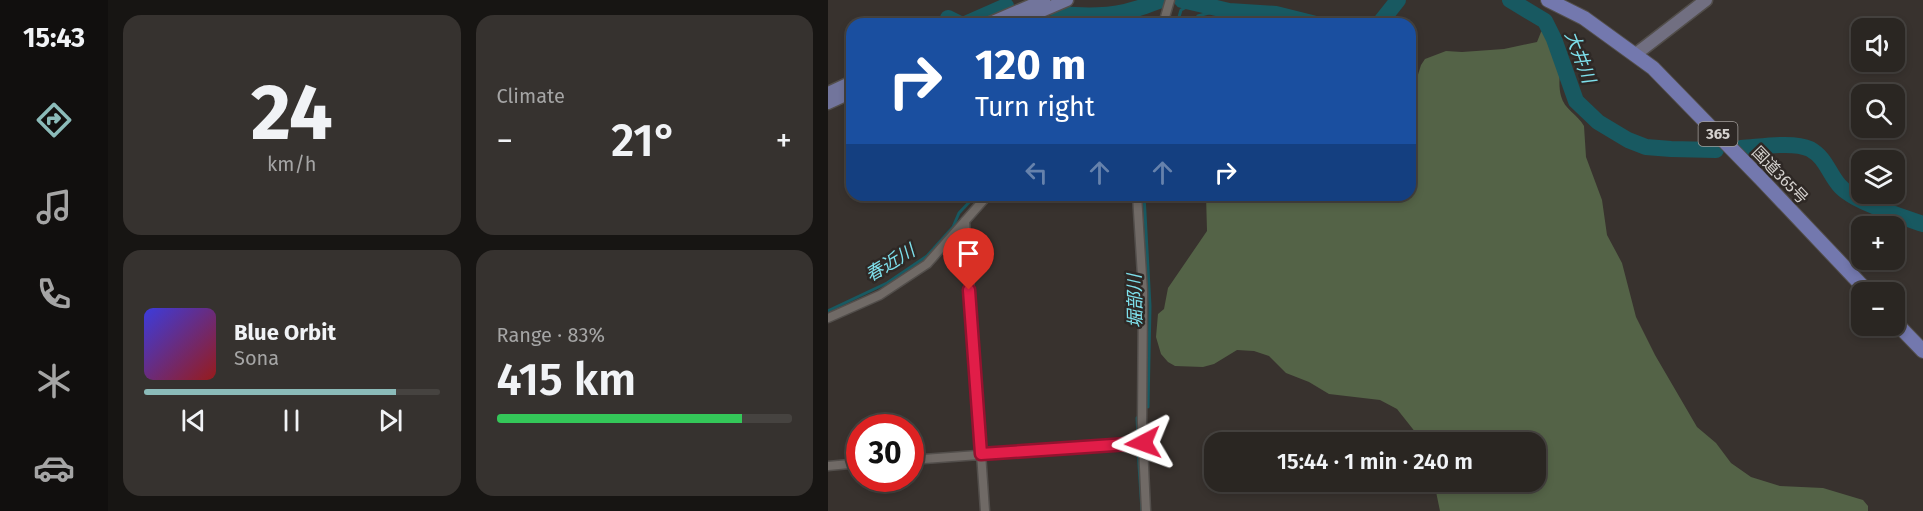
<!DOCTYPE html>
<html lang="en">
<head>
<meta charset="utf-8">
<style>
  body { margin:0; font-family:"Fira Sans","Noto Sans JP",sans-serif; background:#36322f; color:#f1f3f6; height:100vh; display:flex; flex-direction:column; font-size:22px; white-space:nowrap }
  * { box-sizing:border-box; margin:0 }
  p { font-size:20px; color:#a5a5a5 }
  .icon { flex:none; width:33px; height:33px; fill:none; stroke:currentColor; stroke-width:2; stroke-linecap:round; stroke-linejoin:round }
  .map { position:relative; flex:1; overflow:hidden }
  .sheet { display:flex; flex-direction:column; gap:15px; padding:15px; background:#171513; width:720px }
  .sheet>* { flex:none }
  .guide { position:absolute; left:18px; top:18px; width:570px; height:183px; border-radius:18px; box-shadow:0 3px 9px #0003,0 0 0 2px #464340; background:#1a4fa0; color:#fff; overflow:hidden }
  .fabs { position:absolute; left:1023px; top:18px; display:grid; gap:12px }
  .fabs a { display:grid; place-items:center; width:54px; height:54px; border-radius:12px; background:#2a2622; box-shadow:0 3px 9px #0003,0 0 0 2px #464340; font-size:30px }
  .speed { position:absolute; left:18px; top:414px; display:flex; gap:12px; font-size:30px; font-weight:700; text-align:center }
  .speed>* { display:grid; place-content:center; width:78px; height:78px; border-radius:50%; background:#2a2622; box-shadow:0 3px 9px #0003,0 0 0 2px #464340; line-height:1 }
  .speed .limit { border:9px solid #d22; background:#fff; color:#111 }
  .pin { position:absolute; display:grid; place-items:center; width:51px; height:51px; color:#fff; margin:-62px -26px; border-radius:50% 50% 50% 0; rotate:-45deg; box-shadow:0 0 6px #0007 }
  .pin .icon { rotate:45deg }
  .me { position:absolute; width:66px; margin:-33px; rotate:266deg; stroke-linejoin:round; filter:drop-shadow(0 0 4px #0008) }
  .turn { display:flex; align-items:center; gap:21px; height:126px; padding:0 30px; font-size:27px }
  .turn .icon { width:78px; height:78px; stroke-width:2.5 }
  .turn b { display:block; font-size:42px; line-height:51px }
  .lanes { display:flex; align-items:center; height:57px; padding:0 30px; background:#0003; justify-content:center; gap:30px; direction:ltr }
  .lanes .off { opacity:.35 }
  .big { font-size:45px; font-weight:600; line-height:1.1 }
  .sheet .tile { flex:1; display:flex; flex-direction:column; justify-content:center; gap:9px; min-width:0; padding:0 21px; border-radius:18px; background:#36322f }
  .sheet .dial { align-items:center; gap:0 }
  .dial b { font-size:78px; line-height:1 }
  .song { display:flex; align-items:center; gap:18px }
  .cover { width:72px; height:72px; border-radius:9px; background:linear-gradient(135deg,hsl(240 70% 55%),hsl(0 70% 35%)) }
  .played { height:6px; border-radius:3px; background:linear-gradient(90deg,#8bbbb9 85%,#464340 85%) }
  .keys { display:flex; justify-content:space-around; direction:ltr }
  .heat { display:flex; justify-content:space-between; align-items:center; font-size:33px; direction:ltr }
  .charge { height:9px; border-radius:4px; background:linear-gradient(90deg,#34c759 83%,#464340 0) }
  .sheet .tiles { flex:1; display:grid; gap:15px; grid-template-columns:repeat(2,1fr) }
  .trip { position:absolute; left:376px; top:432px; width:342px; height:60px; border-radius:18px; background:#2a2622; box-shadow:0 3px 9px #0003,0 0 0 2px #464340; font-weight:600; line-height:60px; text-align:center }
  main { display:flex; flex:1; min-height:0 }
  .menu { display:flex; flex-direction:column; width:108px; justify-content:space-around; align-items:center; background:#110f0e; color:#a5a5a5 }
  .menu .icon { width:42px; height:42px }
  .menu .on { color:#8bbbb9 }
  .menu b { font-size:27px; color:#f1f3f6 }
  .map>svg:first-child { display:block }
</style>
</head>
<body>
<main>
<nav class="menu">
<b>15:43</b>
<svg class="icon on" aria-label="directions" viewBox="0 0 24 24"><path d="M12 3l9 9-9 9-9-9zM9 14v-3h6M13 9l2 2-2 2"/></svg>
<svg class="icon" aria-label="music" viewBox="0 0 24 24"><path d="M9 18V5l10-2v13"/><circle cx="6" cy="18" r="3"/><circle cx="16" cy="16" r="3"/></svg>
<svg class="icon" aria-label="phone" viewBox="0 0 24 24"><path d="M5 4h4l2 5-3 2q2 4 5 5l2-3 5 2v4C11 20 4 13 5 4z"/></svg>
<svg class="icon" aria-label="climate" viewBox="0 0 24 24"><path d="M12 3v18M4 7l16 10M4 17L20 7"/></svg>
<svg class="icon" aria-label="car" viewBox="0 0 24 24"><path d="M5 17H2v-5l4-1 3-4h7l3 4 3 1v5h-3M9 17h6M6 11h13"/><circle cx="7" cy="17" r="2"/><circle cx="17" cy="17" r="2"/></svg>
</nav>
<section class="sheet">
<div class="tiles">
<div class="tile dial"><b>24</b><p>km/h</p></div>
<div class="tile"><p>Climate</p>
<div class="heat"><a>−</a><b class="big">21°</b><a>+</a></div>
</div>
<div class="tile">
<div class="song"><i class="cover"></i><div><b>Blue Orbit</b><p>Sona</p></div></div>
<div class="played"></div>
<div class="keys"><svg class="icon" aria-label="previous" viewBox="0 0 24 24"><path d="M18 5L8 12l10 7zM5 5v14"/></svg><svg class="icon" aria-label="pause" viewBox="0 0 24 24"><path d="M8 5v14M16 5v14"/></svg><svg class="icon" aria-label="next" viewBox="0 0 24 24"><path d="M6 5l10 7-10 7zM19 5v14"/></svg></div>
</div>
<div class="tile"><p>Range · 83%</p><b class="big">415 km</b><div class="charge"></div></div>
</div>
</section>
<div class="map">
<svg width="1095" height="511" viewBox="0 0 1095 511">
  <rect width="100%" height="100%" fill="#38322e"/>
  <path fill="#546347" d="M719,28L726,30C741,48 727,74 733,96C736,109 750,115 756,126L758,157L774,200L779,235L794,263L808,317L827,355L869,427L888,443L903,463L923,477L952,486L995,488L1035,500L1040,506V511H612L606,482H708V442H592L588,433L569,409L552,400L501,394L481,382L458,373L441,356L426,351L409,350L386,364L375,367L347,366L340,362L333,354L328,337L330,314L336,309L340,288L379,231L378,195H582V100L593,65L597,59L618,51L634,52L676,49L709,42L713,32Z"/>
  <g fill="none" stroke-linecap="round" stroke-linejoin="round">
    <path stroke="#185961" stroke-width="3" d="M349,24L353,10L366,3
      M361,24L370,16L388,11L389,7
      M316,195L322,306L320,407
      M0,311L59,283L99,256L125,227L131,213L148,195
      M310,438L309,418L312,415
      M310,450L314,511"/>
    <path stroke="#185961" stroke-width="16" d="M354,0L401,11L448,14L488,24
      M682,0L717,21L726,39L748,101L770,122L800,140L818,147L843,149L888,150
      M230,14C256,16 283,17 307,9C317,7 325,2 335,0
      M120,18L132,24
      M137,24L178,6
      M551,24L570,0
      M913,148C932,147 965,141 982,149C998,158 1000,172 1011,185C1025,202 1073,216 1095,224"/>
    <g stroke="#524e4b" stroke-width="11">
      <path id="minor" d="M335,24L342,0
        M309,195L315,292L314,423L318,511
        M137,221L157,511
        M0,318L52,295L99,264L160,195
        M82,460L315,443
        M0,466L32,463"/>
    </g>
    <g stroke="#524e4b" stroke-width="15">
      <path id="secondary" d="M808,54L878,0"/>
    </g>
    <g stroke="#524e4b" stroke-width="15">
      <path id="primary" d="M160,24L216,0
        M183,24L239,0
        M0,93L24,82
        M0,103L24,92"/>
    </g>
    <g stroke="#524e4b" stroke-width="16">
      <path id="trunk" d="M720,0L756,18L825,68L934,180L1040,292
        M1066,321L1095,351"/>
    </g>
    <use href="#minor" stroke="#706a66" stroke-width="8"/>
    <use href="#secondary" stroke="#716f81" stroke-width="12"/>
    <use href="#primary" stroke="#72759c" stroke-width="12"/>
    <use href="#trunk" stroke="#7378ae" stroke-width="14"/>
  </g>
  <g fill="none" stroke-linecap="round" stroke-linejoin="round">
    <g stroke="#92132f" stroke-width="15">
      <path id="route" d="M141,290L153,454L315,443"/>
    </g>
    <use href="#route" stroke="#e11d48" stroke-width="10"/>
  </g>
  <g text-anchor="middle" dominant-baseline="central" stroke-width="5" stroke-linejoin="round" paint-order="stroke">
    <rect fill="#2e2825" stroke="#a39f9c" stroke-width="1.5" x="870.5" y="122" width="39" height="24" rx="4.5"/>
    <g font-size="15" font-weight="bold" fill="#d5d2cf">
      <text x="890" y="134">365</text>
    </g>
    <g font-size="16" fill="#d5d2cf" stroke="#2e2825">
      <text transform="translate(952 175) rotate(46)">国道365号</text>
    </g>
    <g font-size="18" font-style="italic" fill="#7ee0ec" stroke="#2e2825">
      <text transform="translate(752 57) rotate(69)">大井川</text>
      <text transform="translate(62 263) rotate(-31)">春近川</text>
      <text transform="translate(307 301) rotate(-91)">堀部川</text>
    </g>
  </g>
</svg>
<div class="fabs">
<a><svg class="icon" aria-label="sound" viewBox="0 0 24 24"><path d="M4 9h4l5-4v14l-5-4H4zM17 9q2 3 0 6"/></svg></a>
<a><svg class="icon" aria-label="search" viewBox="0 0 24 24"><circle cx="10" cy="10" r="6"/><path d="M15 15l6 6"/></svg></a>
<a><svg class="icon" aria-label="layers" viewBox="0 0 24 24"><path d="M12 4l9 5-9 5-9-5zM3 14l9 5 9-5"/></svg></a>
<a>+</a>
<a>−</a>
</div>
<div class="speed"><div class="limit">30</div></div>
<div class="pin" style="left:141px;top:290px;background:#d93025"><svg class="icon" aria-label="arrive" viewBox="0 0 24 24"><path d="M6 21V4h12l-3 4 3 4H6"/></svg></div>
<svg class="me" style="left:315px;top:443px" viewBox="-20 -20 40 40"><path d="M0-17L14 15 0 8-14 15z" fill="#e11d48" stroke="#fff" stroke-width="4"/></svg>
<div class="trip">15:44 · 1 min · 240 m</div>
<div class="guide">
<div class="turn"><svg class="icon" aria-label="right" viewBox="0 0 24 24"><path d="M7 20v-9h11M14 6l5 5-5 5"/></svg><div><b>120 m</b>Turn right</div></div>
<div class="lanes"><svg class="icon off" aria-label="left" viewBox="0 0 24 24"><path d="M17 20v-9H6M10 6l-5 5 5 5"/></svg><svg class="icon off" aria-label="ahead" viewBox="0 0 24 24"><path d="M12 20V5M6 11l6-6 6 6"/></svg><svg class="icon off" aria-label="ahead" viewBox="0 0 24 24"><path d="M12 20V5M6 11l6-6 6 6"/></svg><svg class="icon" aria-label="right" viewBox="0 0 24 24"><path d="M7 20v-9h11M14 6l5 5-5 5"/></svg></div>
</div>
</div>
</main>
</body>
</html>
